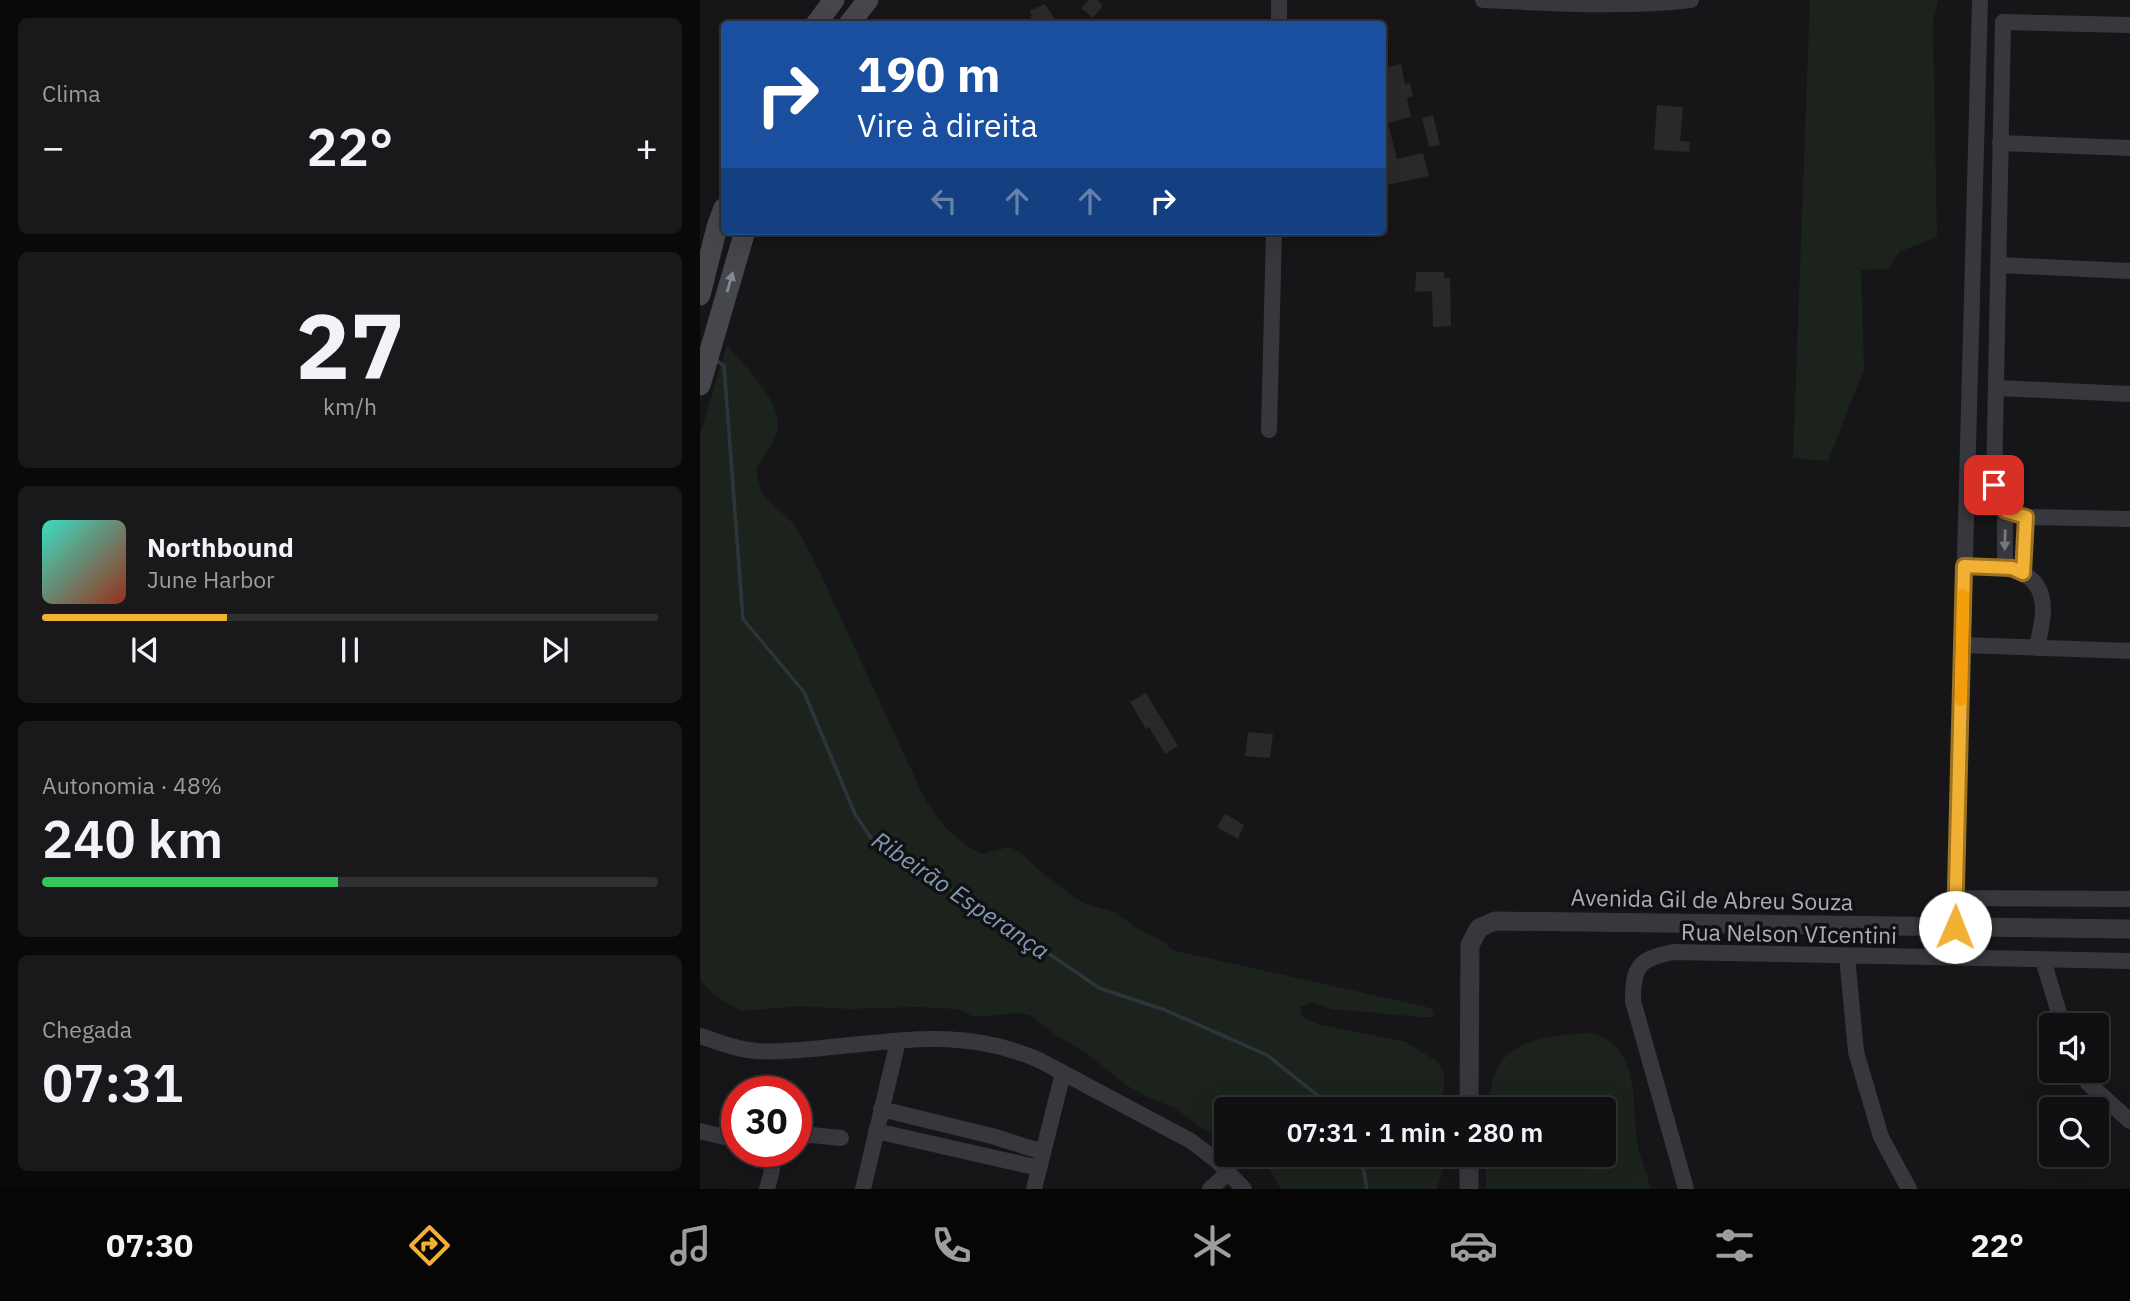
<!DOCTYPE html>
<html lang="pt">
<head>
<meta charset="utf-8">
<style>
  body { margin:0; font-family:"IBM Plex Sans",sans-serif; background:#19191b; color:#f1f3f6; height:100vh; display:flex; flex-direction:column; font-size:26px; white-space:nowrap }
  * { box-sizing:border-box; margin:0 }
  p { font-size:23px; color:#9c9d9f }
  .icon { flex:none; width:38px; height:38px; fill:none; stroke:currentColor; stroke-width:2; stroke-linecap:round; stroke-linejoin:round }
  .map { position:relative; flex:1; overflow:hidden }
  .details { display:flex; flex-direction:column; gap:18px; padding:18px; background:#09090a; width:700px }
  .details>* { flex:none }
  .hud { position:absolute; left:21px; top:21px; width:665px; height:214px; border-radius:7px; box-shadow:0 7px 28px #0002,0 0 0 2px #303032; background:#1a4fa0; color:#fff; overflow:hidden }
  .buttons { position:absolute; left:1339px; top:1013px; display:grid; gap:14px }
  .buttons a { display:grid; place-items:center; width:70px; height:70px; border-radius:7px; background:#101012; box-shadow:0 7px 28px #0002,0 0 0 2px #303032; font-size:35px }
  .speed { position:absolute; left:21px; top:1076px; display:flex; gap:14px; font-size:35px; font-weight:700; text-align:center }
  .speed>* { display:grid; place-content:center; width:91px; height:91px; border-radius:50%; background:#101012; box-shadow:0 7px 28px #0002,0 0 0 2px #303032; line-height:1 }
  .speed .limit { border:10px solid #d22; background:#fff; color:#111 }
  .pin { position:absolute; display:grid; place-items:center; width:60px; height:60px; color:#fff; margin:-30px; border-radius:14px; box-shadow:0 4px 10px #0006 }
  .me { position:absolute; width:77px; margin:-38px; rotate:1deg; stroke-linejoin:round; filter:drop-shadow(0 0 5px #0008) }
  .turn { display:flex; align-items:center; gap:24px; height:147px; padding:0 21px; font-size:32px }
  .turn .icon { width:91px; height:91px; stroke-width:2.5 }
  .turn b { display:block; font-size:49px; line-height:60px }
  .lanes { display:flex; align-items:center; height:66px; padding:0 21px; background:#0003; justify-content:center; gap:35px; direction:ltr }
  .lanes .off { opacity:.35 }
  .big { font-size:52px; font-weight:600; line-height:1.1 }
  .details .tile { flex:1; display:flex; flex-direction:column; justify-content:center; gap:10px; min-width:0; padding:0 24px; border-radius:10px; background:#19191b }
  .details .dial { align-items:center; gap:0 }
  .dial b { font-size:91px; line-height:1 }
  .song { display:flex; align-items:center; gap:21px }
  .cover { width:84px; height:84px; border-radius:10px; background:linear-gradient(135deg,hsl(170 70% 55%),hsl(10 70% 35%)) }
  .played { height:7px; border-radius:4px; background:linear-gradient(90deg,#f2b134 30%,#303032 30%) }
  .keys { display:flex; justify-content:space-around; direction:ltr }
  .heat { display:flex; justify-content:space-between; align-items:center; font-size:38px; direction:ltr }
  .charge { height:10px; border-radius:5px; background:linear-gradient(90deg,#34c759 48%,#303032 0) }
  .trip { position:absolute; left:514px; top:1097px; width:402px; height:70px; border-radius:7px; background:#101012; box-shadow:0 7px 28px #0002,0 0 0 2px #303032; font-weight:600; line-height:70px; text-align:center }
  .tabs { display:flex; height:112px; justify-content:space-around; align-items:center; background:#060607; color:#9c9d9f }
  .tabs .icon { width:49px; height:49px }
  .tabs .current { color:#f2b134 }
  .tabs b { font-size:32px; color:#f1f3f6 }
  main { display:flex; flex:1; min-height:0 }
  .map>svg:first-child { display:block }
</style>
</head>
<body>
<main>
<section class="details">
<div class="tile"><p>Clima</p>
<div class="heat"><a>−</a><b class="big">22°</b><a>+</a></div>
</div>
<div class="tile dial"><b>27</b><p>km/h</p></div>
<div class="tile">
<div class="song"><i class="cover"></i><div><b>Northbound</b><p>June Harbor</p></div></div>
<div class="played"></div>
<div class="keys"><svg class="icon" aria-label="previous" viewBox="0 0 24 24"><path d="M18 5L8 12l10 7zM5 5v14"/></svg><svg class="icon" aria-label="pause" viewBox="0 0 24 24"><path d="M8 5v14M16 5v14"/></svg><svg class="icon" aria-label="next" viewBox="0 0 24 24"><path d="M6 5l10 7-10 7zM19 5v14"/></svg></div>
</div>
<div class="tile"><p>Autonomia · 48%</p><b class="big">240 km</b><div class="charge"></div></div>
<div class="tile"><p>Chegada</p><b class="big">07:31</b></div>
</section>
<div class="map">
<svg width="1430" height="1189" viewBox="0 0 1430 1189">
  <rect width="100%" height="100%" fill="#161618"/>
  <path fill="#1c231d" d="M1110,0H1238L1233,23L1237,237L1199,252L1188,269L1161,270L1164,369L1128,461L1093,458Z
    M27,345C44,367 84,402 77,432C74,444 62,458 56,469L62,494L94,524L114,560L223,795C238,822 254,840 282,854L309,847L320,852L340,871L374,897L385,904L415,912L435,927L464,942L472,950L731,1008L734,1014L732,1017H721L632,1009L611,1002L600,1007L602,1016L617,1024L706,1042L738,1062L744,1073V1086L743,1098L738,1109L527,1110V1137L505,1130L475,1108L447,1097L426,1085L386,1053L356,1035L330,1015L317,1013L274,1017L258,1009L215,1007L150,1009L100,1006L41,1011L14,995L0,980V435Z
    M891,1033C942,1045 931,1107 938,1146C941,1161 948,1174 950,1189H786V1155H905V1110L788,1109C790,1096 791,1079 798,1067C813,1037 861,1035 891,1033Z
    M557,1155H743L742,1173L736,1189H581L569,1169Z"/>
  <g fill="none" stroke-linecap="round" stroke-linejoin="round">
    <path stroke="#2c353c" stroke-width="3.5" d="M16,360L24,366L43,619L104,692L155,814L173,841L332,942L399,988L465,1010L567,1055L636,1110
      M661,1155L667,1189"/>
  </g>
  <path fill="#29292c" d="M389,0H397L403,6L393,18L381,8Z
    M345,4L355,19L358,24H336L330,17L332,15L329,11Z
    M701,64L705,84L710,83L713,96L707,98L711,117L688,123L697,159L723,153L729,176L682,186V91L688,89L683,68Z
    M957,105L983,107L980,141L990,142L989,152L954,150Z
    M733,115L740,145L729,147L722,118Z
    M716,272H744V278H750L751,326L733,327L732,291L715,292Z
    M446,693L478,746L465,754L449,727L446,729L430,702Z
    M548,732L573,734L570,758L545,756Z
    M525,814L544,825L538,839L517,827Z"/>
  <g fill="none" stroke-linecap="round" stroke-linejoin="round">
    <path stroke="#37383d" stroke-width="16" d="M783,0C853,3 922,8 991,0
      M579,24V0
      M1430,25L1303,22L1294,486L1305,511L1326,517L1430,519
      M1300,143L1430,148
      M1298,265L1430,271
      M1296,388L1430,394
      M569,430L574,231
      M1264,566C1297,568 1343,563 1343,610C1343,622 1339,636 1337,648
      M1305,568V511
      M1323,573L1326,517
      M1262,645L1430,651
      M1256,898L1430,899
      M1255,927L1280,0
      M1147,956L1156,1052L1181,1137L1209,1189
      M1343,960L1363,1026
      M0,1036C19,1042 37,1050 57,1051C78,1053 100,1050 122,1048C200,1041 263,1027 339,1060L491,1141L517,1161L544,1189
      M1381,1071L1388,1083L1430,1121
      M181,1109L292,1136L343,1152
      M0,1131L37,1140
      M176,1131L339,1168
      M96,1137L112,1135L141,1138
      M67,1189C70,1177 76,1163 70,1152
      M163,1189L198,1041
      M334,1189L363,1073
      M510,1189L529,1172
      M986,1189L933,1001C933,966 939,959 973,952L1430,961"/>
    <path stroke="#37383d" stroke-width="19" d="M769,1110L770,945L779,928L795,921L1430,929
      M769,1189V1155"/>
    <path stroke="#45474d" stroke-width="21" d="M116,24L134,0
      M149,24L168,0
      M0,295L17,227L24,208
      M0,385L45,231"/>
  </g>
  <defs><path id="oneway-solid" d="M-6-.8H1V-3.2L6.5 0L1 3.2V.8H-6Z" transform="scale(1.75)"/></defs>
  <use fill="#858993" href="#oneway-solid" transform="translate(30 282) rotate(-74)"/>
  <use fill="#757881" href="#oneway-solid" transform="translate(1305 540) rotate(91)"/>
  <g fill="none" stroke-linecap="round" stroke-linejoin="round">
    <g stroke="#9d7322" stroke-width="18">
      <path id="route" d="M1255,927L1264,566L1312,568L1323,573L1326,517L1306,511L1294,485"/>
    </g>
    <use href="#route" stroke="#f2b134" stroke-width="12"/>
    <path stroke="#f59e0b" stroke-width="12" d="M1261,700L1263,595"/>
  </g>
  <g text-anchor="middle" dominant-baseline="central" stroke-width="7" stroke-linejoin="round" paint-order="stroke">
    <g font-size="23" fill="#a8adb8" stroke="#111113">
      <text transform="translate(1012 899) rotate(1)">Avenida Gil de Abreu Souza</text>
      <text transform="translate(1089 933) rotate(1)">Rua Nelson VIcentini</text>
    </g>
    <g font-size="24" font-style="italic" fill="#7f9bb3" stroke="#111113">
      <text transform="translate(261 895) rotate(34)">Ribeirão Esperança</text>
    </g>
  </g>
</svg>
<div class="buttons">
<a><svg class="icon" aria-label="sound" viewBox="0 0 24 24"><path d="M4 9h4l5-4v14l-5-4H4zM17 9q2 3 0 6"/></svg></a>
<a><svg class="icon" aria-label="search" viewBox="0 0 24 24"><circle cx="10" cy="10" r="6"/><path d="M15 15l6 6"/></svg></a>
</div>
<div class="speed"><div class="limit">30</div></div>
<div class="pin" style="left:1294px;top:485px;background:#d93025"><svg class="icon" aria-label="arrive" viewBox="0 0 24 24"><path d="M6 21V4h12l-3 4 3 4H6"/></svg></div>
<svg class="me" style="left:1255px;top:927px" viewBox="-20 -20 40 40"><circle r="19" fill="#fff"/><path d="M0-13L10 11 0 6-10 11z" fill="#f2b134"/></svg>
<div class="trip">07:31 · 1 min · 280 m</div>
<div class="hud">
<div class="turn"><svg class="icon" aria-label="right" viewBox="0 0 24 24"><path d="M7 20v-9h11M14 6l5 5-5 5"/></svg><div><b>190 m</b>Vire à direita</div></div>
<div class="lanes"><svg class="icon off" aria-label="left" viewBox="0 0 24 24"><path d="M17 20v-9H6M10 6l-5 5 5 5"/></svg><svg class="icon off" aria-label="ahead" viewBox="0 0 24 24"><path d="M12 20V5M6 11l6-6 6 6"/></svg><svg class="icon off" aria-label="ahead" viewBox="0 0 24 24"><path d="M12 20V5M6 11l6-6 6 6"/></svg><svg class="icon" aria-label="right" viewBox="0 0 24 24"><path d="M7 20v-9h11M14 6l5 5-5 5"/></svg></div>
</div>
</div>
</main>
<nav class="tabs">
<b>07:30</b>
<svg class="icon current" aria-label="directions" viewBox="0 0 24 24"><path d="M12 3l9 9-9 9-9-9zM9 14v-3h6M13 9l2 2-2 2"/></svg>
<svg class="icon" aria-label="music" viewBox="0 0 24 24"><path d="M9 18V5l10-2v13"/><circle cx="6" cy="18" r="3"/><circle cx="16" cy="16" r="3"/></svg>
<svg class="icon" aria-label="phone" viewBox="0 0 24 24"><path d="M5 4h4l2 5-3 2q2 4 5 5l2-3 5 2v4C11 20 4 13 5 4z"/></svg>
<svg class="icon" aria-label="climate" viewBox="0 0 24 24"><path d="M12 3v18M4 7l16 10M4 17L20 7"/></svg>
<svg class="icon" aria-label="car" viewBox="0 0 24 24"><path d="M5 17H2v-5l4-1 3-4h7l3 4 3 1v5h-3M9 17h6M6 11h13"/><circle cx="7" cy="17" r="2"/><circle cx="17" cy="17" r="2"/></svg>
<svg class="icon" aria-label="filters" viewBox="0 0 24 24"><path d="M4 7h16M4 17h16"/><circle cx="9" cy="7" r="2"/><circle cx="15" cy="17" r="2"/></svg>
<b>22°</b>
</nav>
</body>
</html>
